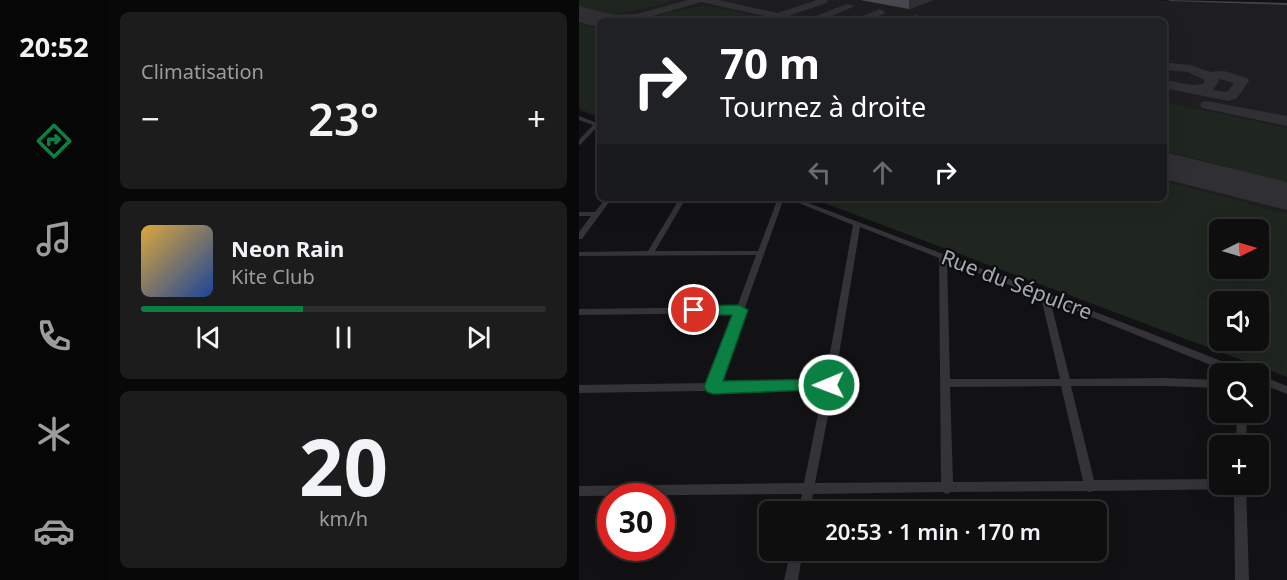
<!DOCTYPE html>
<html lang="fr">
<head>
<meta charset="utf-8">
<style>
  body { margin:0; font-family:"Noto Sans",sans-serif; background:#1c1c1d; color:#f1f3f6; height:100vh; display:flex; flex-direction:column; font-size:22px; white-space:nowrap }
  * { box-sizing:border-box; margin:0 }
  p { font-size:20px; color:#9b9c9e }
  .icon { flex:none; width:33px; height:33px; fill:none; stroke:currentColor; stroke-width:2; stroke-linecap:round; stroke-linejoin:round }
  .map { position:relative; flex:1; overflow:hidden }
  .panel { display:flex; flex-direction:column; gap:12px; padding:12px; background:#080808; width:471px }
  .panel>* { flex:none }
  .banner { position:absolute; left:18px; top:18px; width:570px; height:183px; border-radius:9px; box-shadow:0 6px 24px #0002,0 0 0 2px #2e2e2f; background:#202124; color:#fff; overflow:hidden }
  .needle { width:39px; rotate:85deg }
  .tools { position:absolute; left:630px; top:219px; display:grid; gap:12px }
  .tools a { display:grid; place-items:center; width:60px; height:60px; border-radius:9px; background:#0e0e0f; box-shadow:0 6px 24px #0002,0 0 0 2px #2e2e2f; font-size:30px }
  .speed { position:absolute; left:18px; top:483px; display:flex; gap:12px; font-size:30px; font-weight:700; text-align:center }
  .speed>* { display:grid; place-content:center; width:78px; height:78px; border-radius:50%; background:#0e0e0f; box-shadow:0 6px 24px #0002,0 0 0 2px #2e2e2f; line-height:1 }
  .speed .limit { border:9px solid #d22; background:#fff; color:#111 }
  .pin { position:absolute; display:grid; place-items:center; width:51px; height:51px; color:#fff; margin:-26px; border:3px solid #fff; border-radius:50%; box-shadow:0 2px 6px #0007 }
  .me { position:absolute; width:66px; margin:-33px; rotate:269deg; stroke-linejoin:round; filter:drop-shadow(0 0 4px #0008) }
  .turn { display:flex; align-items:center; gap:21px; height:126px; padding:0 24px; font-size:27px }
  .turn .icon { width:78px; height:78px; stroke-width:2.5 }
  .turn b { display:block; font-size:42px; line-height:51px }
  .lanes { display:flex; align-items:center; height:57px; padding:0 24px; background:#0003; justify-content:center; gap:30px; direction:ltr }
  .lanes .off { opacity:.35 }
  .big { font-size:45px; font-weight:600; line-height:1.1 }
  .panel .card { flex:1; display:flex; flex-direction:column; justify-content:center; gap:9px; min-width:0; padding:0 21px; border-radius:9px; background:#1c1c1d }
  .panel .dial { align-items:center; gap:0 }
  .dial b { font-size:78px; line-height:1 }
  .song { display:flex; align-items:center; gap:18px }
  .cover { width:72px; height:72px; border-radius:9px; background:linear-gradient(135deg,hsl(40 70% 55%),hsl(220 70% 35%)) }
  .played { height:6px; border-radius:3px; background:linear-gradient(90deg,#0b8043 40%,#2e2e2f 40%) }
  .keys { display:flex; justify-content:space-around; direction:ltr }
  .heat { display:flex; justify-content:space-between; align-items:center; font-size:33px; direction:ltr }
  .trip { position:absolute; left:180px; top:501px; width:348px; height:60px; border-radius:9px; background:#0e0e0f; box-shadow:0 6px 24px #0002,0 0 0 2px #2e2e2f; font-weight:600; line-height:60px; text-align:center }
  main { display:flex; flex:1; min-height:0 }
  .tab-bar { display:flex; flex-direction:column; width:108px; justify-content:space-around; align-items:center; background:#060606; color:#9b9c9e }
  .tab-bar .icon { width:42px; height:42px }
  .tab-bar .active { color:#0b8043 }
  .tab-bar b { font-size:27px; color:#f1f3f6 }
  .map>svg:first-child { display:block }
</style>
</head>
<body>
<main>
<nav class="tab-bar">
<b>20:52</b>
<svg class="icon active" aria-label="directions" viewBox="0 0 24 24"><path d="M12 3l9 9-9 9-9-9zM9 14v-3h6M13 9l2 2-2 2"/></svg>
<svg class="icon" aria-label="music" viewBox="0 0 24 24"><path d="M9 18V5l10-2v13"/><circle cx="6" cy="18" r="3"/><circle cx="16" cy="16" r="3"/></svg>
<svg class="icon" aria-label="phone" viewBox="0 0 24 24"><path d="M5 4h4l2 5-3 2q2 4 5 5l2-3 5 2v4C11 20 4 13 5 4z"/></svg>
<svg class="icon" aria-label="climate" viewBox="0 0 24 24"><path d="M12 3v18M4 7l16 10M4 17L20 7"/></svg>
<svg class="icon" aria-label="car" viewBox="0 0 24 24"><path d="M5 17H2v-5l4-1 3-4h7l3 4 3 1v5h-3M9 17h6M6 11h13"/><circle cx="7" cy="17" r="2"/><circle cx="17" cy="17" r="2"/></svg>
</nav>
<section class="panel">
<div class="card"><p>Climatisation</p>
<div class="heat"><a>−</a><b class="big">23°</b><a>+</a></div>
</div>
<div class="card">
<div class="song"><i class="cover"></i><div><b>Neon Rain</b><p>Kite Club</p></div></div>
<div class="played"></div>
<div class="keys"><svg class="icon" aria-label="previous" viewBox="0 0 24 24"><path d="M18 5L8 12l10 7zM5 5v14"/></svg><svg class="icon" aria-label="pause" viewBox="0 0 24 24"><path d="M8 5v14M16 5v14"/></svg><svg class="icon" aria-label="next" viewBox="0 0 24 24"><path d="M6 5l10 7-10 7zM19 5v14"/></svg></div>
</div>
<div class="card dial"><b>20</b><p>km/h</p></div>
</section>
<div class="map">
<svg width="708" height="580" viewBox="0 0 708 580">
  <rect width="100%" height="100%" fill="#121214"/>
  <path fill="#1e1e21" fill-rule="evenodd" d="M0,0H571L708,5V377L232,198H585V21H21V118L0,110ZM640,230H680V268H640ZM640,302H680V340H640Z"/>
  <path fill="#1f2620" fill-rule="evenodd" d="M0,0H93L85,4L44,13L28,14L0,7Z
    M123,6H132L201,21H68L86,13Z
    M0,23L21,29V116L0,108Z
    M585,102L708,128V182L585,151Z
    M585,181L708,214V377L232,198H585ZM640,230H680V268H640ZM640,302H680V340H640Z"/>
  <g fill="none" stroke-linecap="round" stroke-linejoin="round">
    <path fill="#303034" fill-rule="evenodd" d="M109,0H139L199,13L238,0H249L248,3L211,15L226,20L268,4L276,6L241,21H208L122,2L57,21H15L10,18L15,15L58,14Z
      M301,9L306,12L305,14L286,21H271Z
      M336,15L340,16V20L323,21Z
      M592,63L611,65L632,72L645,71L668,78L670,81L658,98L649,101L585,88V80L613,85L624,84L626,80L609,72L585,70V64ZM641,79L655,83L648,92L634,90Z
      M628,101L708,116V126L623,108L621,105L623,102Z"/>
    <path fill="#303034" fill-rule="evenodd" d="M0,6L35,15L39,21H21V28L0,22Z
      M585,152L708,182V210L585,179Z"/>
    <path fill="#343438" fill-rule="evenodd" d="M0,116L21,124V128L18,127L2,144L0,145V140L14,125L0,120Z
      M27,198H33L3,239H0V232L12,216H0V212H16Z
      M101,198H107L76,251H179L199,198H205L139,383L246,381L274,225L207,198H216C367,255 518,312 668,371L670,374H654L471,300L491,379L585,378L640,380V388L585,386H492L515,480L640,479V484H667L670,580H656L655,489L515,491L511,492L507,491L372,492L368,494L364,492L234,494L231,512H219L223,494L0,496V486L225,483L244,389L0,393V385L129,383L156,313L0,315V309L158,307L177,255L0,256V252L69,251ZM281,227L360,258L362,482L236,483L255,385ZM368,261L462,297L481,379H371ZM482,386L504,481L374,482L371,387Z
      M680,375L708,386V394L680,383Z
      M658,412H668L667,446H657Z
      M212,550H224L219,580H205Z"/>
    <path fill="#424348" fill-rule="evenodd" d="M589,0L708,3V5L591,1Z"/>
  </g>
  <path fill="#48494f" d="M281,0H354L330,9Z"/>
  <path fill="#2e2f33" d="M330,0H354L330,9Z"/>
  <path fill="#0b8043" stroke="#07532c" stroke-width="1.5" d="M161,305L169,310L144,381L250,379L256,381L259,385L256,389L134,394L128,392L125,387L153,315H115L108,310L115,306Z"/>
  <g text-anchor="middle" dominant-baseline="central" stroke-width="4.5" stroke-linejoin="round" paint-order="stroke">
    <g font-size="21" fill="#a5a9b3" stroke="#0d0d0f">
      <text transform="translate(438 284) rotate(21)">Rue du Sépulcre</text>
    </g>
  </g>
</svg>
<div class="tools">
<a><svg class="needle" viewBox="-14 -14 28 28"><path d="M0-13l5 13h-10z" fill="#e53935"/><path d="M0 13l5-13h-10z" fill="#9b9c9e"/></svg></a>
<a><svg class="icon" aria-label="sound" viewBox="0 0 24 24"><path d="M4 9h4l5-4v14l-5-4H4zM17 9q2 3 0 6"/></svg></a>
<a><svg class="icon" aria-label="search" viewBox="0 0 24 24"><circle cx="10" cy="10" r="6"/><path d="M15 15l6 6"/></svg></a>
<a>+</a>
</div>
<div class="speed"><div class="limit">30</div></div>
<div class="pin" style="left:115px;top:310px;background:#d93025"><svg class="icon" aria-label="arrive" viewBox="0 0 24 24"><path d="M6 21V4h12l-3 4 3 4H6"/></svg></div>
<svg class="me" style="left:250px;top:385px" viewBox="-20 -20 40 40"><circle r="17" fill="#0b8043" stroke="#fff" stroke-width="3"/><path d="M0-11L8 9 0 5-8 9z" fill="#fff"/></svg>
<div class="trip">20:53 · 1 min · 170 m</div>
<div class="banner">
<div class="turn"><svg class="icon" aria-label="right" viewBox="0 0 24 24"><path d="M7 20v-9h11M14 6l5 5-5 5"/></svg><div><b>70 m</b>Tournez à droite</div></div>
<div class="lanes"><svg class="icon off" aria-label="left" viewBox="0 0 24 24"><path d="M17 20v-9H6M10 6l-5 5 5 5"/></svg><svg class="icon off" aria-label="ahead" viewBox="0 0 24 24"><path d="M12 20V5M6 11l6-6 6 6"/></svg><svg class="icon" aria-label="right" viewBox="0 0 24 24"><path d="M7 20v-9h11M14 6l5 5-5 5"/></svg></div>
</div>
</div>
</main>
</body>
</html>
